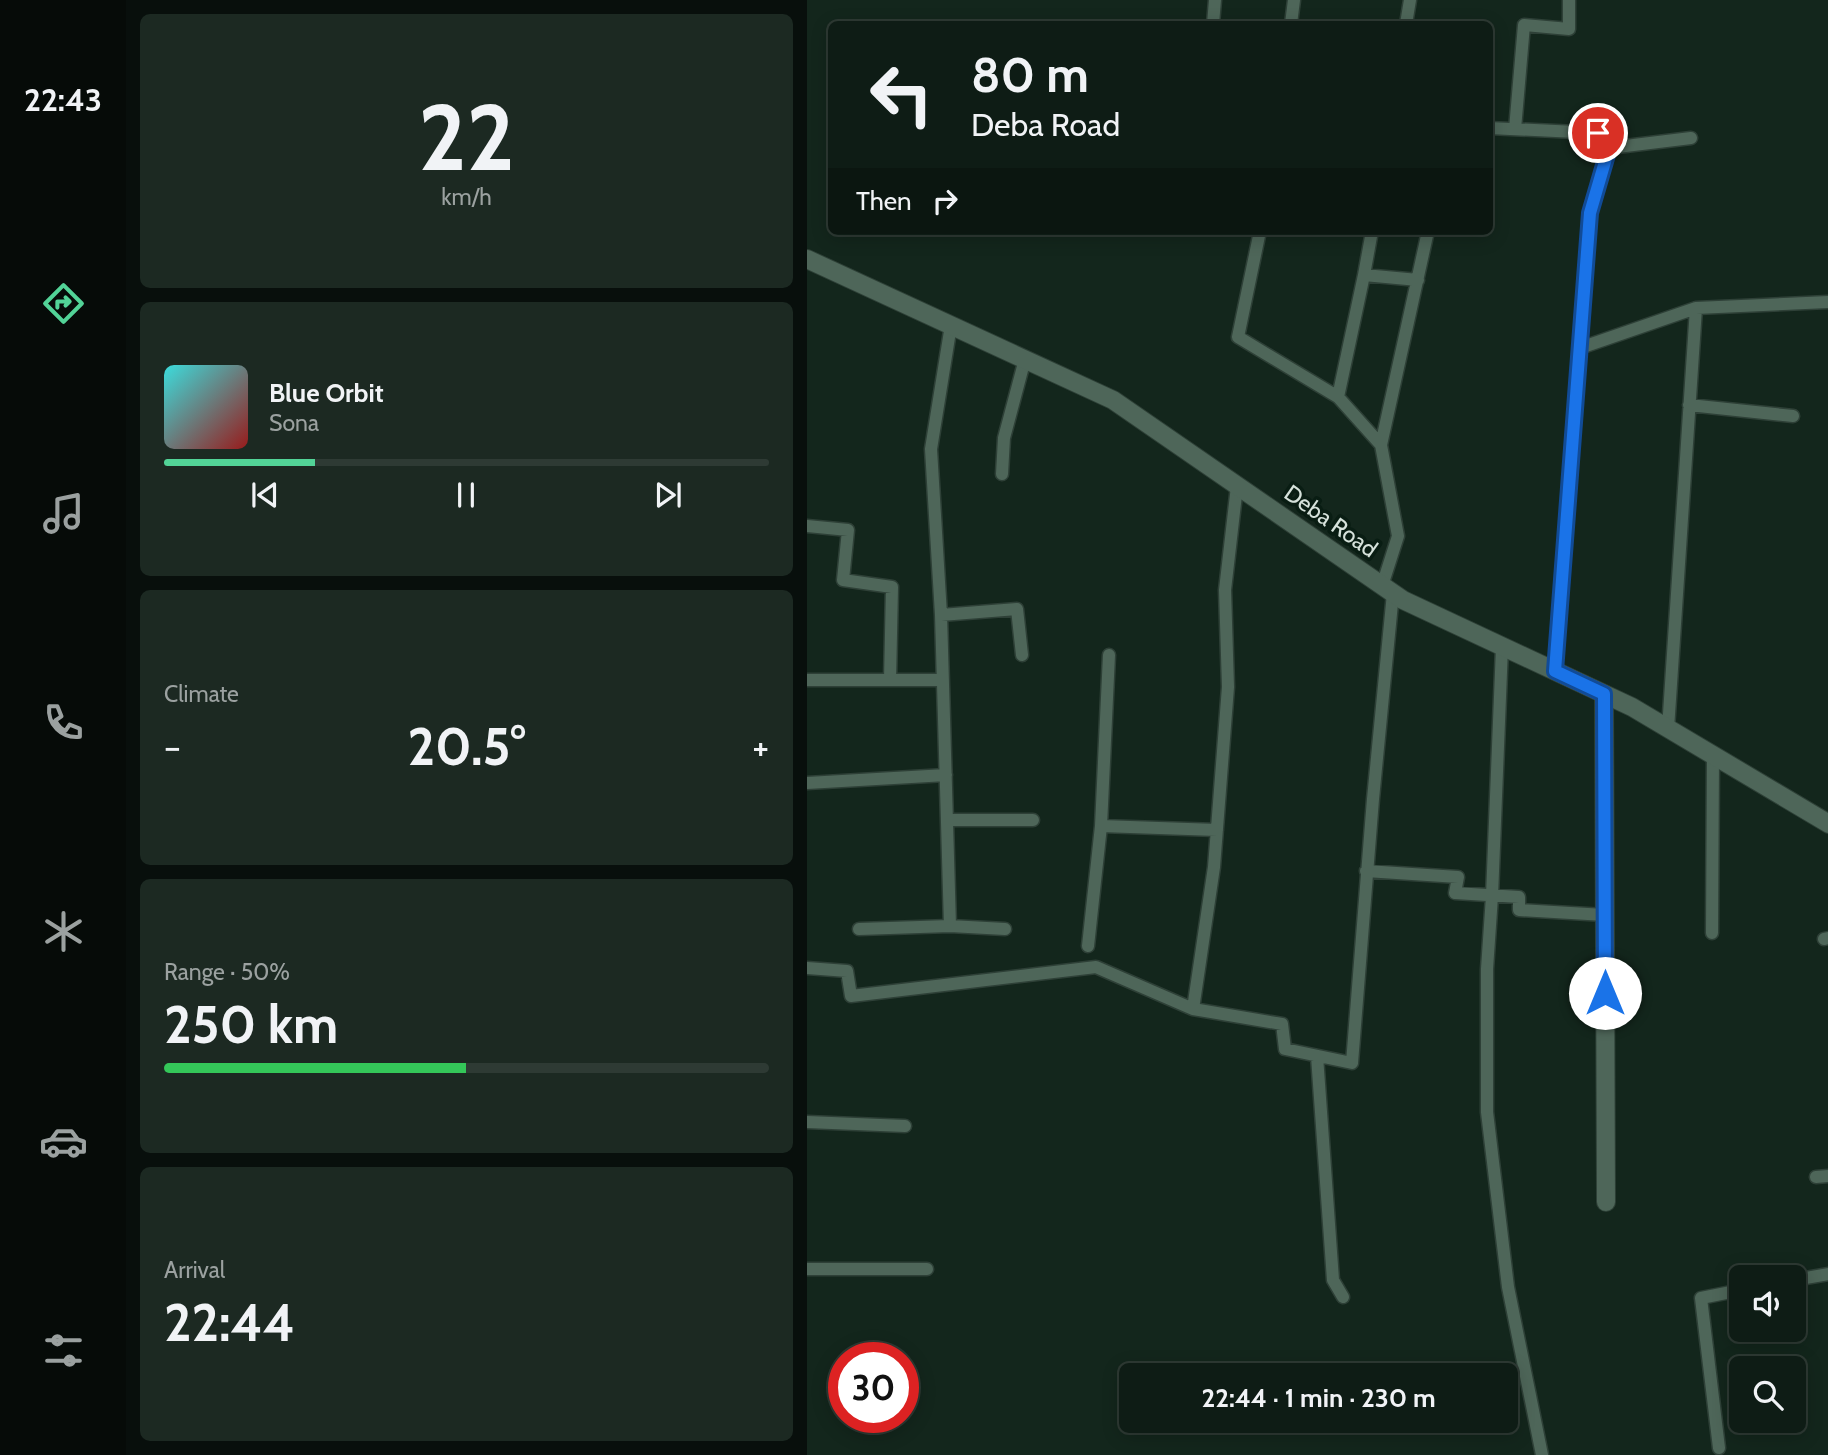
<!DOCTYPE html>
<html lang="en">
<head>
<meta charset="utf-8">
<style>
  body { margin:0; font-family:Cabin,sans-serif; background:#1c2922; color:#f1f3f6; height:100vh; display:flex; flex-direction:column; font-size:26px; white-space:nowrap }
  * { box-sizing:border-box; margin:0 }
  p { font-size:23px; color:#9ba1a0 }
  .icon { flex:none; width:38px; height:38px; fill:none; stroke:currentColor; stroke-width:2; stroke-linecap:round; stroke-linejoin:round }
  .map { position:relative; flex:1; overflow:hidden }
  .drawer { display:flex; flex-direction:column; gap:14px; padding:14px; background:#080f0c; width:681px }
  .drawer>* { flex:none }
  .guide { position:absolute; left:21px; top:21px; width:665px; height:214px; border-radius:10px; box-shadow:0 4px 18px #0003,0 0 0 2px #2e3a34; background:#0e1c15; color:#f1f3f6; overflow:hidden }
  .fabs { position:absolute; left:922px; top:1265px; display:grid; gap:14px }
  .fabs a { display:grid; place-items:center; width:77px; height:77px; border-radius:10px; background:#0e1c15; box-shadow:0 4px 18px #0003,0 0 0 2px #2e3a34; font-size:35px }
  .speed { position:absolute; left:21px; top:1342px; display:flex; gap:14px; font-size:35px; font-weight:700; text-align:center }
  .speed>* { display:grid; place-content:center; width:91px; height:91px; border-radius:50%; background:#0e1c15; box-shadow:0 4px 18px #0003,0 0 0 2px #2e3a34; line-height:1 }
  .speed .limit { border:10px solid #d22; background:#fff; color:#111 }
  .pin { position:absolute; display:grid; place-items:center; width:60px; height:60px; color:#fff; margin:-30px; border:4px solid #fff; border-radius:50%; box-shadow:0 2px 7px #0007 }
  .me { position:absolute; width:77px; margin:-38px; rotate:0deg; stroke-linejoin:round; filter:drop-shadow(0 0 5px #0008) }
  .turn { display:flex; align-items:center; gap:24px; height:147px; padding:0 28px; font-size:32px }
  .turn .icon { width:91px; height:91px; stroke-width:2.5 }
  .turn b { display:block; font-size:49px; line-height:60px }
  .then { display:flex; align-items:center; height:66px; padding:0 28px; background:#0003; gap:14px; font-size:26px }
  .big { font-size:52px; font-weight:700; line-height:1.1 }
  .drawer .widget { flex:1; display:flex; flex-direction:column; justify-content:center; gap:10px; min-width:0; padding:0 24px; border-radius:10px; background:#1c2922 }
  .drawer .dial { align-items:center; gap:0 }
  .dial b { font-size:91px; line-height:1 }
  .song { display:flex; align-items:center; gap:21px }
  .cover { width:84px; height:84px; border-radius:10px; background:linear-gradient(135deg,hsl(180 70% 55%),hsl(0 70% 35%)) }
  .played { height:7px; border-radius:4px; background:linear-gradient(90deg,#52d397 25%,#2e3a34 25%) }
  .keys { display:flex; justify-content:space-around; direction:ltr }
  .heat { display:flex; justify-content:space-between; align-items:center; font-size:38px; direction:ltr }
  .charge { height:10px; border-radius:5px; background:linear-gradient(90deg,#34c759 50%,#2e3a34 0) }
  .trip { position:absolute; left:312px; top:1363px; width:399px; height:70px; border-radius:10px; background:#0e1c15; box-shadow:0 4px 18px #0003,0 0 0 2px #2e3a34; font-weight:700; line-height:70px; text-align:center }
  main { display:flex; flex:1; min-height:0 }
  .tabs { display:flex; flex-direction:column; width:126px; justify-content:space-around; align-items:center; background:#060b08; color:#9ba1a0 }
  .tabs .icon { width:49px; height:49px }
  .tabs .active { color:#52d397 }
  .tabs b { font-size:32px; color:#f1f3f6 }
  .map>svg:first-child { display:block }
</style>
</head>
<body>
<main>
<nav class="tabs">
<b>22:43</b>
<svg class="icon active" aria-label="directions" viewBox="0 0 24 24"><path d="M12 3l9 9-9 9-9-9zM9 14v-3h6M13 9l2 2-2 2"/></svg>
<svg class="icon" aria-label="music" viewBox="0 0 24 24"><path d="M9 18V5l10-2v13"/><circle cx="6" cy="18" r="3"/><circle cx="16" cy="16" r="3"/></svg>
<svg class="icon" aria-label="phone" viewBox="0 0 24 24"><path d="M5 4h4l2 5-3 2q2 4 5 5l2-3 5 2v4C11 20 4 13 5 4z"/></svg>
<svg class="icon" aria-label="climate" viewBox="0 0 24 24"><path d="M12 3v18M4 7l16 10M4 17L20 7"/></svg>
<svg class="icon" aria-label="car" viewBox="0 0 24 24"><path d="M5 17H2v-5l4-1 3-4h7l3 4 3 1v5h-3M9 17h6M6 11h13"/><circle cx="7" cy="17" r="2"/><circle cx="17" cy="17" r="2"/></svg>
<svg class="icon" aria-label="filters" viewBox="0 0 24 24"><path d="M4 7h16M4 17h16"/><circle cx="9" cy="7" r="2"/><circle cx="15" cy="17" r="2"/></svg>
</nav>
<section class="drawer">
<div class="widget dial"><b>22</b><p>km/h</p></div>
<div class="widget">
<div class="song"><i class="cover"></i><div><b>Blue Orbit</b><p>Sona</p></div></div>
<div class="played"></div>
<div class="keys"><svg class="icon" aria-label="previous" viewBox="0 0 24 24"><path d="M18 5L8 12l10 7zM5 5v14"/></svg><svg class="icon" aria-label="pause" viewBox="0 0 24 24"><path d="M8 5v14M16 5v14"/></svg><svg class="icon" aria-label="next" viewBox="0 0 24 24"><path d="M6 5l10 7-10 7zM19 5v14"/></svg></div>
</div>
<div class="widget"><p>Climate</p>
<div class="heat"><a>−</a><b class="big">20.5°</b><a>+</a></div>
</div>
<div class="widget"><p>Range · 50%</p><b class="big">250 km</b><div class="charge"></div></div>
<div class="widget"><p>Arrival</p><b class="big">22:44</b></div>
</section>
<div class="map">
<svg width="1022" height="1455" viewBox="0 0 1022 1455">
  <rect width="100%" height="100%" fill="#13261c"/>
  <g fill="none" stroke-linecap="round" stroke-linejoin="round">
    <g stroke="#2e4037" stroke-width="15">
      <path id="service" d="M406,24L408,0
        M484,24L487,0
        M599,24L603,0
        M682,128L791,133L802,148
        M708,129L717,25L762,29V0
        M802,148L884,138
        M453,231L431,337L531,397L574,445L591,536L575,586
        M565,231L557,275L611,280
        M773,348L889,308L1022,302
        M531,397L557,275
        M882,405L986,416
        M574,445L621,231
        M195,474L197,438L218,359
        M0,526L41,530L36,580L85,587L83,680
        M134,615L210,609L215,655
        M695,647L685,896L680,969V1112L701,1287L735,1455
        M748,671L783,213L802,148
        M0,680H136
        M861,729L889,308
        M0,783L139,775
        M140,820H226
        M294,826L410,830
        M559,871L651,877L648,893L712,897V910L798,915
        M143,926L134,615L124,449L144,325
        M52,929L143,926L198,929
        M905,933L906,756
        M1017,939L1022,938
        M281,946L294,826L302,655
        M0,968L40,971L44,996L289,967L386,1009L475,1024L478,1049L545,1063L566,799L586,593
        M386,1009L407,867L421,687L418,590L430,486
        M510,1056L526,1280L536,1297
        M0,1122L98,1126
        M1009,1177L1022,1176
        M0,1269H120
        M987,1280L1022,1274
        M912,1448L894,1298L934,1290"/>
    </g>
    <g stroke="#2e4037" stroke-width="20">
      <path id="minor" d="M0,259L306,400L596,600L825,707L1022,824
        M797,694L799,1202"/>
    </g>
    <use href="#service" stroke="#4e6659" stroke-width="12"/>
    <use href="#minor" stroke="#4e6659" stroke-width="18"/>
  </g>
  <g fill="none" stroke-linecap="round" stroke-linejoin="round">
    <g stroke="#114b97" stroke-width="18">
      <path id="route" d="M791,133L802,148L783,213L748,671L797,694L798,993"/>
    </g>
    <use href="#route" stroke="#1a73e8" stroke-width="12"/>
  </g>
  <g text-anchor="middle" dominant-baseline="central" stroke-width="7" stroke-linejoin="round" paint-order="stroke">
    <g font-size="23" fill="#d6e2db" stroke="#091d13">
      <text transform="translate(524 521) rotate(35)">Deba Road</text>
    </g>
  </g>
</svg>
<div class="fabs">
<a><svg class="icon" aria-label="sound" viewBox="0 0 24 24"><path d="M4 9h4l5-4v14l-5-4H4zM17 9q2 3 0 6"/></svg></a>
<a><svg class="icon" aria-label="search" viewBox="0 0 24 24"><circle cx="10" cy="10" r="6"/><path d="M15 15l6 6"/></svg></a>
</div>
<div class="speed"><div class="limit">30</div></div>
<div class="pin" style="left:791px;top:133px;background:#d93025"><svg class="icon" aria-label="arrive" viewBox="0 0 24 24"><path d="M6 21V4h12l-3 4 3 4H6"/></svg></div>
<svg class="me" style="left:798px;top:993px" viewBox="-20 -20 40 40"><circle r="19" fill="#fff"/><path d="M0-13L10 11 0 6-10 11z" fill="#1a73e8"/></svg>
<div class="trip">22:44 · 1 min · 230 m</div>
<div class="guide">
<div class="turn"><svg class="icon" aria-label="left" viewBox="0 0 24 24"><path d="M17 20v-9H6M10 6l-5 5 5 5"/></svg><div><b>80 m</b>Deba Road</div></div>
<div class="then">Then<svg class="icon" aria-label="right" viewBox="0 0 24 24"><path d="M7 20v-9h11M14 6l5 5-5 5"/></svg></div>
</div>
</div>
</main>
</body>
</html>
